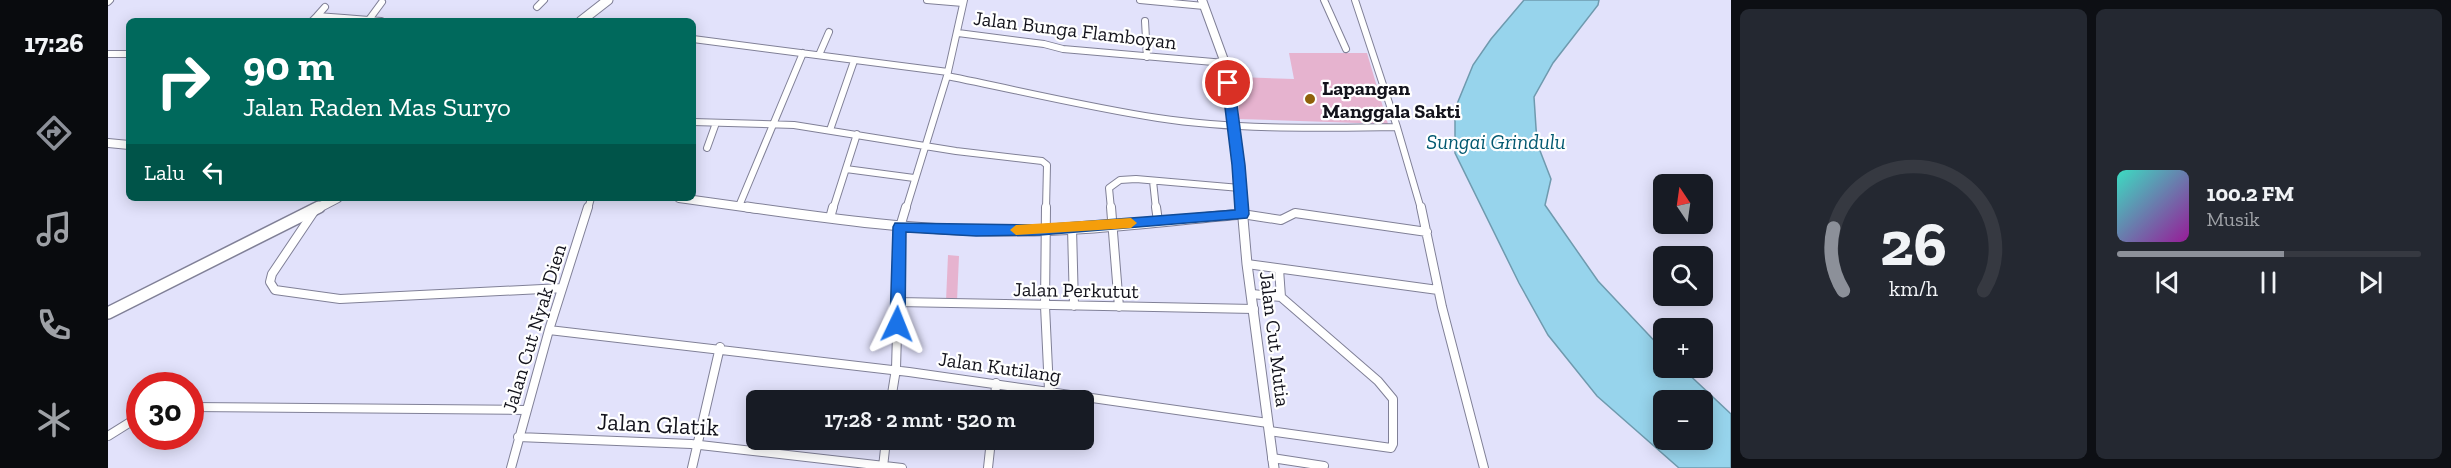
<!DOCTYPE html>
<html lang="id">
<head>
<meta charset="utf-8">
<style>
  body { margin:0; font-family:"Zilla Slab",serif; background:#242831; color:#f1f3f6; height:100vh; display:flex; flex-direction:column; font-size:22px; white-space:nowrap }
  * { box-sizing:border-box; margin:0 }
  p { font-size:20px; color:#9ea1a6 }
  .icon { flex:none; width:33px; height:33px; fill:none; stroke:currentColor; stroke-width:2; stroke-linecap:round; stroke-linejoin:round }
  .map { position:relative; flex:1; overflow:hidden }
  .sheet { display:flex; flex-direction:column; gap:9px; padding:9px; background:#0d0f14; width:720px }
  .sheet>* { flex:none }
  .guide { position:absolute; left:18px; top:18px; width:570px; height:183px; border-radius:9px; box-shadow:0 3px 15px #0003; background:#00695c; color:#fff; overflow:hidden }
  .needle { width:39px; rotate:347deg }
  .controls { position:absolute; left:1545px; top:174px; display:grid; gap:12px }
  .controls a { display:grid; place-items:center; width:60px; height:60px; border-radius:9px; background:#171b24; box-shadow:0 3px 15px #0003; font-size:30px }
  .speed { position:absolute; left:18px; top:372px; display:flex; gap:12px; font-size:30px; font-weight:700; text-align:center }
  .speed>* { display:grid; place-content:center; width:78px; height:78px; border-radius:50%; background:#171b24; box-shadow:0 3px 15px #0003; line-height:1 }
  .speed .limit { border:9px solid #d22; background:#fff; color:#111 }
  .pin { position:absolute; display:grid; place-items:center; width:51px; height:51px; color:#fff; margin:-26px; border:3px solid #fff; border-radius:50%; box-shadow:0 2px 6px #0007 }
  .me { position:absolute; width:66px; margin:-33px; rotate:2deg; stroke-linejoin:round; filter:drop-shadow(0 0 4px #0008) }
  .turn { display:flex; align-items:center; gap:21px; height:126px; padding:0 18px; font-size:27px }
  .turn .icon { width:78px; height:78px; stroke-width:2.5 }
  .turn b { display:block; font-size:42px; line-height:51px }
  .then { display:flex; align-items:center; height:57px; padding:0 18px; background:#0003; gap:12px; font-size:22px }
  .sheet .widget { flex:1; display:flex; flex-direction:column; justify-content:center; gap:9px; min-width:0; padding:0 21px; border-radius:9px; background:#242831 }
  .sheet .dial { align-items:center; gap:0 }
  .dial svg { height:156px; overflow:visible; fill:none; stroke:#363941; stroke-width:7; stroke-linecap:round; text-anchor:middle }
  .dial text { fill:#f1f3f6; stroke:none }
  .song { display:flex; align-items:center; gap:18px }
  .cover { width:72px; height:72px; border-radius:9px; background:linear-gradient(135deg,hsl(170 70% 55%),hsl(300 70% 35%)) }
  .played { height:6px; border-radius:3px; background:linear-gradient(90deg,#8c9099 55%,#363941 55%) }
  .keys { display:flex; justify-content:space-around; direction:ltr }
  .sheet .tiles { flex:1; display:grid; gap:9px; grid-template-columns:repeat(2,1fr) }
  .trip { position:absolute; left:638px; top:390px; width:348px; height:60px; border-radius:9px; background:#171b24; box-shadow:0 3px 15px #0003; font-weight:600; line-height:60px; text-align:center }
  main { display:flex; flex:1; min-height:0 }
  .tabs { display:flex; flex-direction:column; width:108px; justify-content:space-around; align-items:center; background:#090b0e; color:#9ea1a6 }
  .tabs .icon { width:42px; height:42px }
  .tabs .on { color:#8c9099 }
  .tabs b { font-size:27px; color:#f1f3f6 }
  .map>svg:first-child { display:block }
</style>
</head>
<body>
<main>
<nav class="tabs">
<b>17:26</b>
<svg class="icon on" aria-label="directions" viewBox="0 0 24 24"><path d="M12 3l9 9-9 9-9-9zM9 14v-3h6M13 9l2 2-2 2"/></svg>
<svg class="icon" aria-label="music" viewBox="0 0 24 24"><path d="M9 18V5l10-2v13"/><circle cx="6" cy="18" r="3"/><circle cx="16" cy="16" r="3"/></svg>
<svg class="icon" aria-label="phone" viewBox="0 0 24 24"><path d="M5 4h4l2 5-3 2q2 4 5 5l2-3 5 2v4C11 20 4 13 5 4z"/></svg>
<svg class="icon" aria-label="climate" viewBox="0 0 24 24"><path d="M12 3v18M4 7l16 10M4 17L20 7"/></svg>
</nav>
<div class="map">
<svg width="1623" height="468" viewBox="0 0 1623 468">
  <rect width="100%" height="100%" fill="#e2e2fb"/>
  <path fill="#e6b3cf" d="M1181,53H1259L1280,124L1131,119L1130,77L1186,79Z
    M840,255L851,256L849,301H838Z"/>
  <path fill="#97d4ec" stroke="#6f9aae" stroke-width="1.5" fill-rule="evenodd" d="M1416,0H1491L1490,5L1445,63L1426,97L1429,143L1443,179L1437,205L1490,281L1555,350L1556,368H1574L1623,414V468H1571L1489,396L1440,335L1411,283L1347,153V109L1365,65L1383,39ZM1556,400H1594V440H1556Z"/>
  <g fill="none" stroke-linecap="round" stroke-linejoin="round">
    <g stroke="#808097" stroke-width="8">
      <path id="minor-far1" d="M819,0L855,3
        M1032,0L1096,6
        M1216,0L1238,49
        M1247,0L1289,127L1313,209
        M0,2L2,0
        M429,7L436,0
        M209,16L217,7
        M204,21L209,16L236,18
        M234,21L236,18L273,21
        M260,21L274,2
        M1037,21L1039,57
        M850,33L936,44L955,49L1117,63
        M585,39L840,72
        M0,54H21
        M711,55L721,32
        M839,76C909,90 979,107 1050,118C1128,130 1210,128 1288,127
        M585,122L686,125L848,151L934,161L939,165L938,209
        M722,130L746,61
        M599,148L608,123
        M738,169L806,178
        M1045,181L1048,209
        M631,206L695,53
        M480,209L483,198
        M725,209L749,134
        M798,209L839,76L856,0
        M1003,209L1001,188L1012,180L1028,179L1132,188"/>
    </g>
    <g stroke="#808097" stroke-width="10">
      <path id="minor" d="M938,207L937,306L941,390
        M1003,207L1011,307
        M1048,207L1050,221
        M1313,207L1334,307L1376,468
        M207,210L164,274L162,282L167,290L232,299L454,288
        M1134,214L1173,220L1187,213L1319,232
        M722,218L725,207
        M964,228L966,306
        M1139,264L1330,290
        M1171,269L1173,297
        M1144,294L1173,297L1270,381L1285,399V444L1283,448L1161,431
        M790,302L1146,309
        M441,330L801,372L1160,423
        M783,400L788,369L792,227L798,207
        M887,400L888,383
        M82,407L418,410
        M0,436L32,416
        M410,437L583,444L794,468
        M1164,458L1216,466
        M775,467L778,440
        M403,468L441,330L480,207
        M584,468L612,347
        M880,468L883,440"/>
    </g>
    <g stroke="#808097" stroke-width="10">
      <path id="tertiary-far1" d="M1094,0L1117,63L1135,209
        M0,143L21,145
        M571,198L650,209"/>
    </g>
    <g stroke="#808097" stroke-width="11">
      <path id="tertiary" d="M639,207C724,219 811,231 897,231C976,232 1055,221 1134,214
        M1134,207L1139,264L1166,468"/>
    </g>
    <g stroke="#808097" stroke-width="11">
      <path id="trunk-far1" d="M473,21L500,0
        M208,209L229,198"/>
    </g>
    <g stroke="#808097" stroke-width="14">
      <path id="trunk" d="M0,313L211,207"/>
    </g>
    <use href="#minor-far1" stroke="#fff" stroke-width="6"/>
    <use href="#minor" stroke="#fff" stroke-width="8"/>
    <use href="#tertiary-far1" stroke="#fff" stroke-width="8"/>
    <use href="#tertiary" stroke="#fff" stroke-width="9"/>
    <use href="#trunk-far1" stroke="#fff" stroke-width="9"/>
    <use href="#trunk" stroke="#fff" stroke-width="11"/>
  </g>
  <path fill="#1a73e8" stroke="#114b97" stroke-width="1.5" d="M1120,79L1126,83L1137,165L1141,214L1139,218L932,235L868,236L798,232L797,324L795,329L789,330L784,329L782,324L785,227L787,223L932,225L1127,210L1124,165L1114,83Z"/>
  <path fill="#f59e0b" d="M1023,218L1029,223L1023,228L908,235L902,230L908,225Z"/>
  <circle fill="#8f610a" stroke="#fff" stroke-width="2" cx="1202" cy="99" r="6"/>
  <g text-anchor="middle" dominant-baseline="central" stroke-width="4.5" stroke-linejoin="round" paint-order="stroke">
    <g font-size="20" fill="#13131c" stroke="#fff">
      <text transform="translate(967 30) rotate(7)">Jalan Bunga Flamboyan</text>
      <text transform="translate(968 290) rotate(1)">Jalan Perkutut</text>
      <text transform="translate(426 328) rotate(-73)">Jalan Cut Nyak Dien</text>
      <text transform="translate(1167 339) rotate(83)">Jalan Cut Mutia</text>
      <text transform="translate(892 367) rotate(8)">Jalan Kutilang</text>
    </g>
    <g font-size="20" font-weight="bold" fill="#13131c" stroke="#fff" text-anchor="start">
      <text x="1214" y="88">Lapangan<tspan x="1214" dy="23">Manggala Sakti</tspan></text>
    </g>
    <g font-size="21" font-style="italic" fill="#035971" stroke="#fff">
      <text x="1388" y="141">Sungai Grindulu</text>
    </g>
    <g font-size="24" fill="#13131c" stroke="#fff">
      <text transform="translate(550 424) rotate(3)">Jalan Glatik</text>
    </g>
  </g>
</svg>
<div class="controls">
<a><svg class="needle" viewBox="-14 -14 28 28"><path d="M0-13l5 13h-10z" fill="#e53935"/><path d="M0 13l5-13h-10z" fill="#9ea1a6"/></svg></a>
<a><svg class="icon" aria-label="search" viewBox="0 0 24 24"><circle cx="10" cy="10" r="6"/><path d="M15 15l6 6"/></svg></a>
<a>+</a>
<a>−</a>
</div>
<div class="speed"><div class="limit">30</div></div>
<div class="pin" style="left:1120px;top:83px;background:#d93025"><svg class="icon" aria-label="arrive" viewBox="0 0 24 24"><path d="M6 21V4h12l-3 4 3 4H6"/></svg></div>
<svg class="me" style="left:789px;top:324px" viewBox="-20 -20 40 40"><path d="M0-17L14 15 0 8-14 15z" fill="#1a73e8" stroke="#fff" stroke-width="4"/></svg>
<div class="trip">17:28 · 2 mnt · 520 m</div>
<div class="guide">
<div class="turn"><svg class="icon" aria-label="right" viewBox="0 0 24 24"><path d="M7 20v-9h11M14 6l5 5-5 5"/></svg><div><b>90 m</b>Jalan Raden Mas Suryo</div></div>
<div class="then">Lalu<svg class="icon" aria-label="left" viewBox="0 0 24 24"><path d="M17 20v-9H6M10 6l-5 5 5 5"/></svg></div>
</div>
</div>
<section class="sheet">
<div class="tiles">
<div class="widget dial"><svg viewBox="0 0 100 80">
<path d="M14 69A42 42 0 1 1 86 69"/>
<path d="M14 69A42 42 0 0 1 9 37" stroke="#8c9099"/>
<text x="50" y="56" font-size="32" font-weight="700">26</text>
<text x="50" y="72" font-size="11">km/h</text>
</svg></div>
<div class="widget">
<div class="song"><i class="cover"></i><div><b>100.2 FM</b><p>Musik</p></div></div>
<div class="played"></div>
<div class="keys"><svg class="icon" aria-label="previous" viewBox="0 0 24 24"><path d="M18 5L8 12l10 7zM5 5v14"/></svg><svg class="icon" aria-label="pause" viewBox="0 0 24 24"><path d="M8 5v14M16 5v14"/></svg><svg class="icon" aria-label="next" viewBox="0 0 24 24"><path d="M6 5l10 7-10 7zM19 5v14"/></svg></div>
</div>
</div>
</section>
</main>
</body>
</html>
